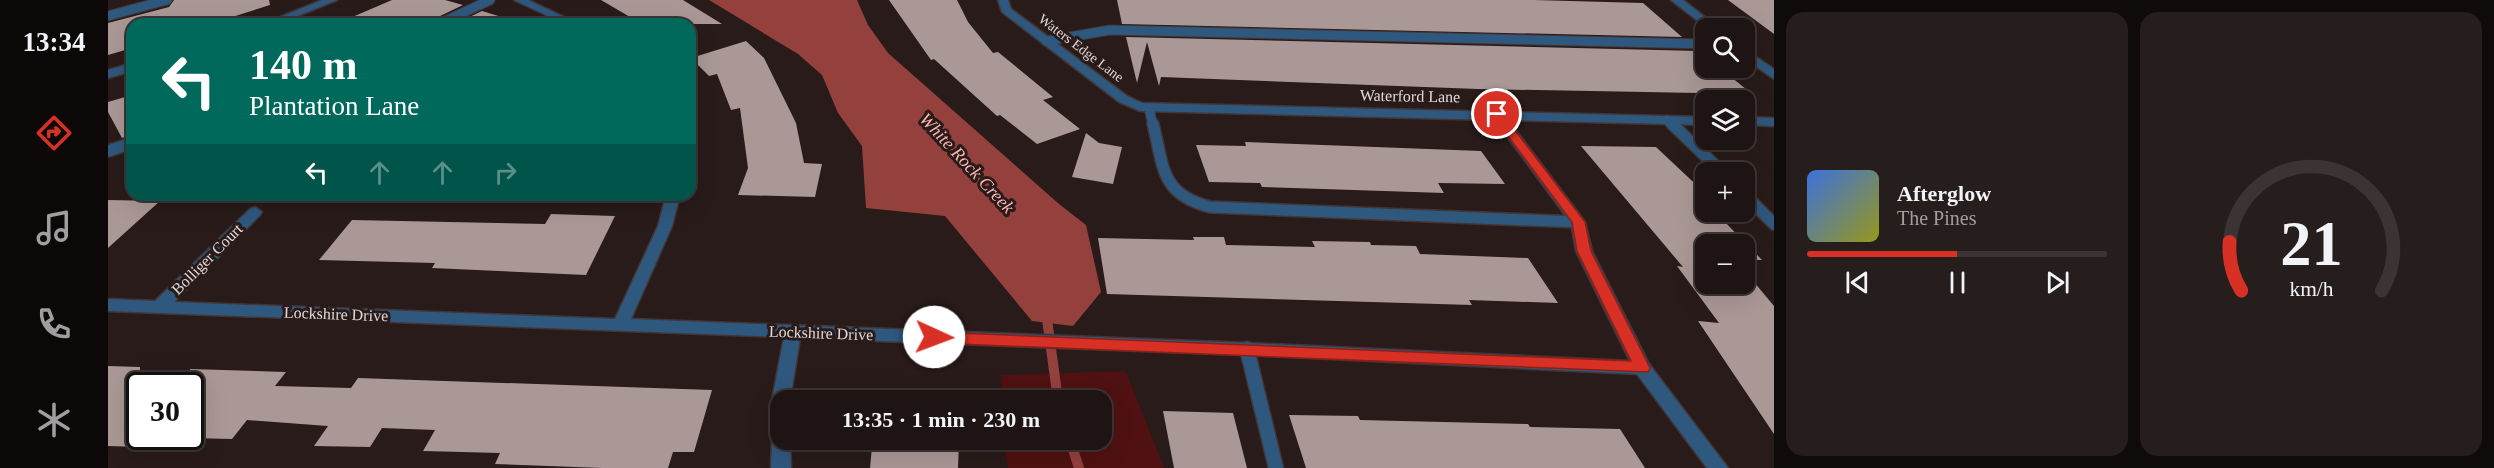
<!DOCTYPE html>
<html lang="en">
<head>
<meta charset="utf-8">
<style>
  body { margin:0; font-family:Georgia,serif; background:#261d1d; color:#f1f3f6; height:100vh; display:flex; flex-direction:column; font-size:22px; white-space:nowrap }
  * { box-sizing:border-box; margin:0 }
  p { font-size:20px; color:#a19ea0 }
  .icon { flex:none; width:33px; height:33px; fill:none; stroke:currentColor; stroke-width:2; stroke-linecap:round; stroke-linejoin:round }
  .map { position:relative; flex:1; overflow:hidden }
  .side { display:flex; flex-direction:column; gap:12px; padding:12px; background:#100b0b; width:720px }
  .side>* { flex:none }
  .banner { position:absolute; left:18px; top:18px; width:570px; height:183px; border-radius:18px; box-shadow:0 6px 24px #0002,0 0 0 2px #3c3334; background:#00695c; color:#fff; overflow:hidden }
  .tools { position:absolute; left:1587px; top:18px; display:grid; gap:12px }
  .tools a { display:grid; place-items:center; width:60px; height:60px; border-radius:12px; background:#1e1414; box-shadow:0 6px 24px #0002,0 0 0 2px #3c3334; font-size:30px }
  .speed { position:absolute; left:18px; top:372px; display:flex; gap:12px; font-size:30px; font-weight:700; text-align:center }
  .speed>* { display:grid; place-content:center; width:78px; height:78px; border-radius:50%; background:#1e1414; box-shadow:0 6px 24px #0002,0 0 0 2px #3c3334; line-height:1 }
  .speed .limit { border:3px solid #111; border-radius:9px; background:#fff; color:#111 }
  .pin { position:absolute; display:grid; place-items:center; width:51px; height:51px; color:#fff; margin:-26px; border:3px solid #fff; border-radius:50%; box-shadow:0 2px 6px #0007 }
  .me { position:absolute; width:66px; margin:-33px; rotate:92deg; stroke-linejoin:round; filter:drop-shadow(0 0 4px #0008) }
  .turn { display:flex; align-items:center; gap:21px; height:126px; padding:0 24px; font-size:27px }
  .turn .icon { width:78px; height:78px; stroke-width:2.5 }
  .turn b { display:block; font-size:42px; line-height:51px }
  .lanes { display:flex; align-items:center; height:57px; padding:0 24px; background:#0003; justify-content:center; gap:30px; direction:ltr }
  .lanes .off { opacity:.35 }
  .side .card { flex:1; display:flex; flex-direction:column; justify-content:center; gap:9px; min-width:0; padding:0 21px; border-radius:18px; background:#261d1d }
  .side .dial { align-items:center; gap:0 }
  .dial svg { height:156px; overflow:visible; fill:none; stroke:#3c3334; stroke-width:7; stroke-linecap:round; text-anchor:middle }
  .dial text { fill:#f1f3f6; stroke:none }
  .song { display:flex; align-items:center; gap:18px }
  .cover { width:72px; height:72px; border-radius:9px; background:linear-gradient(135deg,hsl(220 70% 55%),hsl(60 70% 35%)) }
  .played { height:6px; border-radius:3px; background:linear-gradient(90deg,#d93025 50%,#3c3334 50%) }
  .keys { display:flex; justify-content:space-around; direction:ltr }
  .side .tiles { flex:1; display:grid; gap:12px; grid-template-columns:repeat(2,1fr) }
  .trip { position:absolute; left:662px; top:390px; width:342px; height:60px; border-radius:18px; background:#1e1414; box-shadow:0 6px 24px #0002,0 0 0 2px #3c3334; font-weight:700; line-height:60px; text-align:center }
  main { display:flex; flex:1; min-height:0 }
  .menu { display:flex; flex-direction:column; width:108px; justify-content:space-around; align-items:center; background:#0c0808; color:#a19ea0 }
  .menu .icon { width:42px; height:42px }
  .menu .active { color:#d93025 }
  .menu b { font-size:27px; color:#f1f3f6 }
  .map>svg:first-child { display:block }
</style>
</head>
<body>
<main>
<nav class="menu">
<b>13:34</b>
<svg class="icon active" aria-label="directions" viewBox="0 0 24 24"><path d="M12 3l9 9-9 9-9-9zM9 14v-3h6M13 9l2 2-2 2"/></svg>
<svg class="icon" aria-label="music" viewBox="0 0 24 24"><path d="M9 18V5l10-2v13"/><circle cx="6" cy="18" r="3"/><circle cx="16" cy="16" r="3"/></svg>
<svg class="icon" aria-label="phone" viewBox="0 0 24 24"><path d="M5 4h4l2 5-3 2q2 4 5 5l2-3 5 2v4C11 20 4 13 5 4z"/></svg>
<svg class="icon" aria-label="climate" viewBox="0 0 24 24"><path d="M12 3v18M4 7l16 10M4 17L20 7"/></svg>
</nav>
<div class="map">
<svg width="1666" height="468" viewBox="0 0 1666 468">
  <rect width="100%" height="100%" fill="#281b1a"/>
  <path fill="#4f1111" d="M1018,371L1056,468H900L896,440H993V400H894L893,375Z"/>
  <path fill="#94403c" d="M601,0H749L760,25L780,53L951,204L978,225L993,292L965,326L924,321L837,216L758,208L754,146L730,113L714,75L690,54Z"/>
  <g fill="none" stroke-linecap="round" stroke-linejoin="round">
    <path stroke="#94403c" stroke-width="10" d="M938,312L950,400
      M962,440L971,468"/>
  </g>
  <path fill="#aa9896" d="M66,0H161L162,5L102,24H24V48L0,55V23L61,7Z
    M284,0H337L355,5L328,18L324,24H228Z
    M493,0H575L614,24H534Z
    M781,0H849L860,22L885,53L890,52L945,97L935,100L972,129L929,144L892,115L889,116L826,59L823,60Z
    M1009,0H1426L1535,3L1574,37L1014,24Z
    M1620,0H1666V34Z
    M374,11L397,18L396,24H347Z
    M1018,37L1591,51L1598,56V68H1612L1644,94L1370,89L1053,77L1051,86L1039,42L1029,83Z
    M638,41L656,58L688,123L696,163L714,164L707,197L630,195L640,168L632,108L623,110L609,74L601,76L583,58Z
    M24,95V135L14,138L0,112V102Z
    M978,133L991,143L1014,147L1005,184L964,177Z
    M1137,142L1373,151L1397,184L1330,183L1336,193L1154,187L1152,183L1101,182L1088,145L1138,146Z
    M1473,146L1548,147L1598,194V212H1611L1617,218H1613L1654,260H1636V244H1598V284H1636V270L1666,306V434L1590,321L1611,323L1569,266L1575,267Z
    M0,200L52,201L0,248Z
    M443,214L507,216L478,275L324,268L327,263L211,260L244,220L437,224Z
    M1085,237H1116L1118,245L1207,247L1204,241L1262,242L1263,245L1308,246L1312,254L1420,258L1450,303L1361,300L1364,305L999,294L990,238L1086,240Z
    M0,366L32,367V447L0,446Z
    M82,369L178,372L167,386L243,388L250,378L604,390L586,452H565L560,468H494L387,464L392,453L315,451L327,430L274,428L262,447L206,446L220,426L139,420L124,439L82,438Z
    M755,389L852,392L851,400H753Z
    M1055,411L1125,413L1139,468H1066Z
    M1181,415L1250,416L1252,420L1420,424L1422,427L1512,429L1537,468H1198Z
    M748,440H851L850,468H762L764,447H747Z"/>
  <g fill="none" stroke-linecap="round" stroke-linejoin="round">
    <g stroke="#423534" stroke-width="11">
      <path id="lane-far2" d="M0,16L59,0
        M331,24L382,0
        M938,41L1002,30L1598,44
        M1041,108L1045,126
        M1559,120L1565,126"/>
    </g>
    <g stroke="#423534" stroke-width="14">
      <path id="lane-far1" d="M1045,124C1056,167 1052,194 1102,207L1470,222
        M1564,124L1614,172
        M0,151L24,143
        M1636,194L1666,224"/>
    </g>
    <g stroke="#423534" stroke-width="17">
      <path id="lane" d="M1139,349L1168,468"/>
    </g>
    <g stroke="#423534" stroke-width="3">
      <path id="street" d="M214,0H229L170,24H155Z
        M406,0H420L471,24H457Z
        M890,0H900L903,9L1019,96L1034,103L1598,117V125L1400,120L1477,222L1484,251L1541,364L1620,468H1599L1529,374L1139,355L692,338L682,400H672V407L667,405L664,400L676,337L0,311V299L47,301L142,209L147,207L154,212L152,215L66,302L507,319L550,226L558,195H572L564,226L523,319L1139,343L1522,361L1468,251L1463,223L1387,120L1032,111L1011,102L894,12Z
        M1563,0H1575L1611,28H1599Z
        M1636,49L1666,69V79L1636,58Z
        M24,63V71L0,78V70Z
        M1636,117L1666,118V126L1636,125Z
        M672,433V440H682L683,468H663L664,440L666,435Z"/>
    </g>
    <use href="#lane-far2" stroke="#2f587e" stroke-width="9"/>
    <use href="#lane-far1" stroke="#2f587e" stroke-width="11"/>
    <use href="#lane" stroke="#2f587e" stroke-width="14"/>
    <use href="#street" fill="#2f587e" fill-rule="evenodd"/>
  </g>
  <path fill="#d93025" stroke="#8d1f18" stroke-width="1.5" d="M1385,112H1393L1477,222L1483,251L1542,368L1540,372L826,343L818,337L826,332L1523,361L1469,251L1464,222L1385,116Z"/>
  <g text-anchor="middle" dominant-baseline="central" stroke-width="6" stroke-linejoin="round" paint-order="stroke">
    <g font-size="14" fill="#e2d8d7" stroke="#281b1a">
      <text transform="translate(973 48) rotate(37)">Waters Edge Lane</text>
    </g>
    <g font-size="16" fill="#e2d8d7" stroke="#281b1a">
      <text transform="translate(1302 96) rotate(1)">Waterford Lane</text>
      <text transform="translate(99 259) rotate(-45)">Bolliger Court</text>
      <text transform="translate(228 314) rotate(2)">Lockshire Drive</text>
      <text transform="translate(713 333) rotate(2)">Lockshire Drive</text>
    </g>
    <g font-size="18" font-style="italic" fill="#ffb5af" stroke="#281b1a">
      <text transform="translate(859 163) rotate(47)">White Rock Creek</text>
    </g>
  </g>
</svg>
<div class="tools">
<a><svg class="icon" aria-label="search" viewBox="0 0 24 24"><circle cx="10" cy="10" r="6"/><path d="M15 15l6 6"/></svg></a>
<a><svg class="icon" aria-label="layers" viewBox="0 0 24 24"><path d="M12 4l9 5-9 5-9-5zM3 14l9 5 9-5"/></svg></a>
<a>+</a>
<a>−</a>
</div>
<div class="speed"><div class="limit">30</div></div>
<div class="pin" style="left:1389px;top:114px;background:#d93025"><svg class="icon" aria-label="arrive" viewBox="0 0 24 24"><path d="M6 21V4h12l-3 4 3 4H6"/></svg></div>
<svg class="me" style="left:826px;top:337px" viewBox="-20 -20 40 40"><circle r="19" fill="#fff"/><path d="M0-13L10 11 0 6-10 11z" fill="#d93025"/></svg>
<div class="trip">13:35 · 1 min · 230 m</div>
<div class="banner">
<div class="turn"><svg class="icon" aria-label="left" viewBox="0 0 24 24"><path d="M17 20v-9H6M10 6l-5 5 5 5"/></svg><div><b>140 m</b>Plantation Lane</div></div>
<div class="lanes"><svg class="icon" aria-label="left" viewBox="0 0 24 24"><path d="M17 20v-9H6M10 6l-5 5 5 5"/></svg><svg class="icon off" aria-label="ahead" viewBox="0 0 24 24"><path d="M12 20V5M6 11l6-6 6 6"/></svg><svg class="icon off" aria-label="ahead" viewBox="0 0 24 24"><path d="M12 20V5M6 11l6-6 6 6"/></svg><svg class="icon off" aria-label="right" viewBox="0 0 24 24"><path d="M7 20v-9h11M14 6l5 5-5 5"/></svg></div>
</div>
</div>
<section class="side">
<div class="tiles">
<div class="card">
<div class="song"><i class="cover"></i><div><b>Afterglow</b><p>The Pines</p></div></div>
<div class="played"></div>
<div class="keys"><svg class="icon" aria-label="previous" viewBox="0 0 24 24"><path d="M18 5L8 12l10 7zM5 5v14"/></svg><svg class="icon" aria-label="pause" viewBox="0 0 24 24"><path d="M8 5v14M16 5v14"/></svg><svg class="icon" aria-label="next" viewBox="0 0 24 24"><path d="M6 5l10 7-10 7zM19 5v14"/></svg></div>
</div>
<div class="card dial"><svg viewBox="0 0 100 80">
<path d="M14 69A42 42 0 1 1 86 69"/>
<path d="M14 69A42 42 0 0 1 8 44" stroke="#d93025"/>
<text x="50" y="56" font-size="32" font-weight="700">21</text>
<text x="50" y="72" font-size="11">km/h</text>
</svg></div>
</div>
</section>
</main>
</body>
</html>
